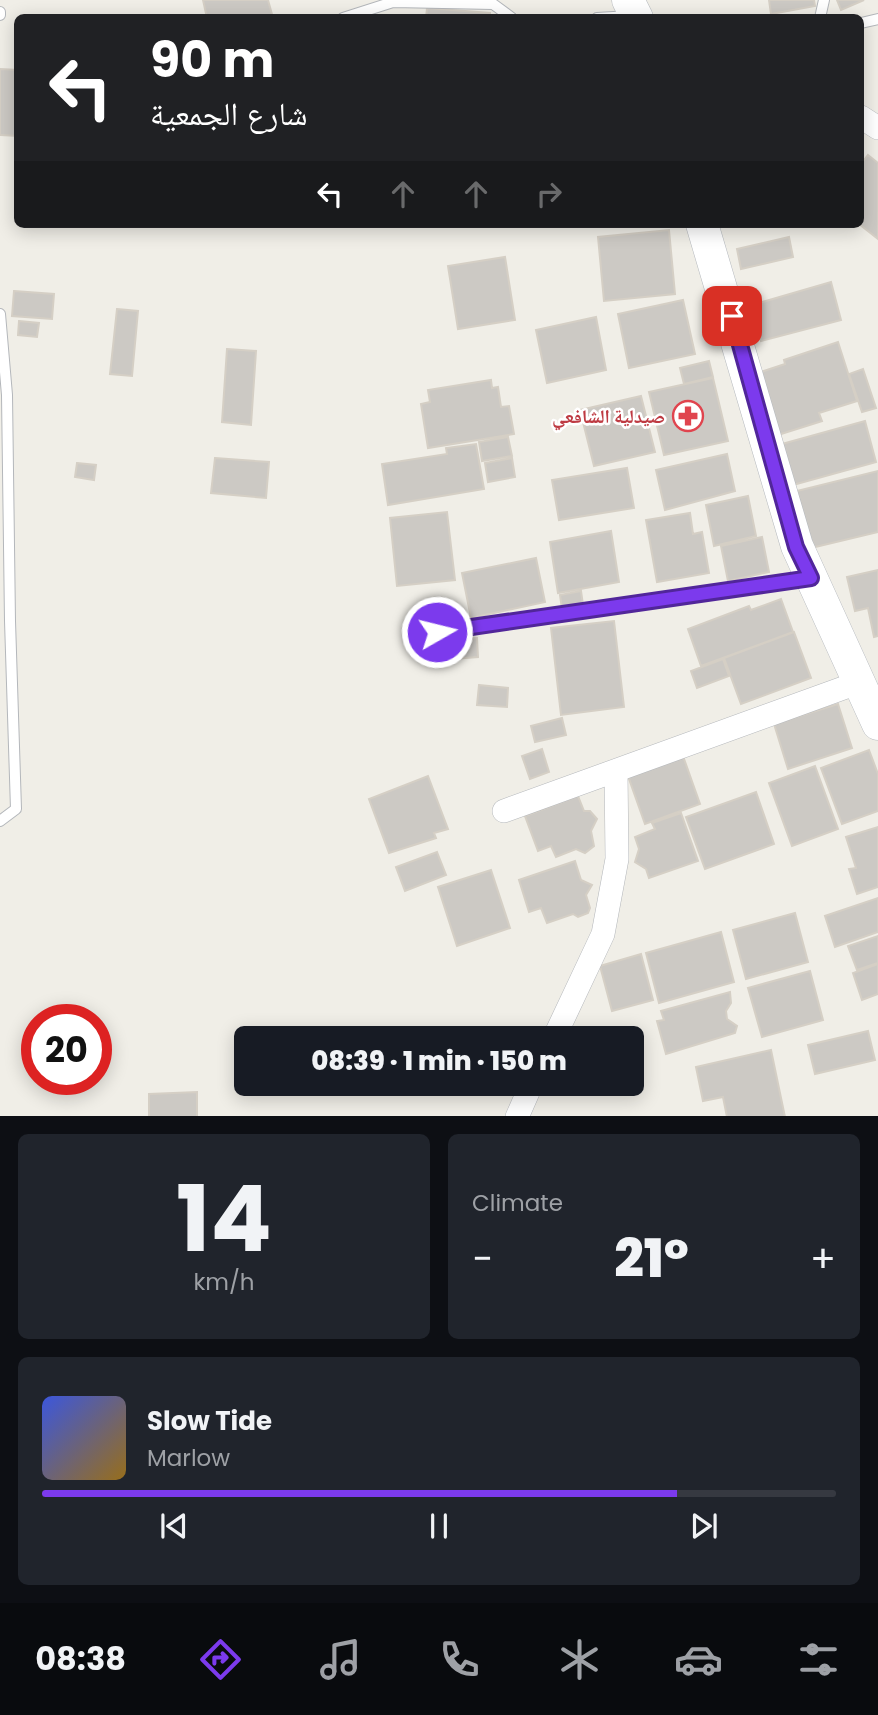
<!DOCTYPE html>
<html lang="en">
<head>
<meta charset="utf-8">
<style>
  body { margin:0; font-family:Poppins,"Noto Naskh Arabic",sans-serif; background:#20242c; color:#f1f3f6; height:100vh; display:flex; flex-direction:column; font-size:26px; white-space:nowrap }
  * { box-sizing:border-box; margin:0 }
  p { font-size:23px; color:#9ea1a6 }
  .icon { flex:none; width:38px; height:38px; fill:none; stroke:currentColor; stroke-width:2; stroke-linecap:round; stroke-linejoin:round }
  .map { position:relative; height:1116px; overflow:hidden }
  .details { display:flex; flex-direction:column; gap:18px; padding:18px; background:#0d0f14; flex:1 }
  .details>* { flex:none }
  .banner { position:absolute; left:14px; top:14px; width:850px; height:214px; border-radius:10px; box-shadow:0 4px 18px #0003; background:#202124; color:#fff; overflow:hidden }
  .speed { position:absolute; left:21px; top:1004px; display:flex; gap:14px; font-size:35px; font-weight:700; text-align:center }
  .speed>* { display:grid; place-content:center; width:91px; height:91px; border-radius:50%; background:#171b24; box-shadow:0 4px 18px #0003; line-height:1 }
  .speed .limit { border:10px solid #d22; background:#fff; color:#111 }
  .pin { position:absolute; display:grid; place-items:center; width:60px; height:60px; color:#fff; margin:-30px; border-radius:14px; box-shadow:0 4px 10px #0006 }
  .me { position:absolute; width:77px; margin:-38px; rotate:82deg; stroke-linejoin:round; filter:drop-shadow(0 0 5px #0008) }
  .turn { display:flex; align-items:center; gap:24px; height:147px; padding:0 21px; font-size:32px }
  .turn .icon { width:91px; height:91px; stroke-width:2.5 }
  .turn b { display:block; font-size:49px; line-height:60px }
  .lanes { display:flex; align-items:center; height:66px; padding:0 21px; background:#0003; justify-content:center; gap:35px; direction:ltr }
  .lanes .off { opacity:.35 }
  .big { font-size:52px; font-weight:800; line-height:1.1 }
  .details .widget { flex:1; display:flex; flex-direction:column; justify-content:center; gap:10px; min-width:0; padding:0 24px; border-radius:10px; background:#20242c }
  .details .dial { align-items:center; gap:0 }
  .dial b { font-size:91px; line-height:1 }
  .song { display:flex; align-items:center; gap:21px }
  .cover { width:84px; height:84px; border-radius:10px; background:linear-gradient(135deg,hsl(230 70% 55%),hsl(40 70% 35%)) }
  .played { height:7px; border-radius:4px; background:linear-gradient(90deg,#7c3aed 80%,#363941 80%) }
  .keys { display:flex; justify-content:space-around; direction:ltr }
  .heat { display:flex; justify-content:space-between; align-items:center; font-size:38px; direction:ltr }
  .details .tiles { flex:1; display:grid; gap:18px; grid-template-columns:1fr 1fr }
  .widget:last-child { grid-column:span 2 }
  .trip { position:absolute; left:234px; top:1026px; width:410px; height:70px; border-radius:10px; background:#171b24; box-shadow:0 4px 18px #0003; font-weight:800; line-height:70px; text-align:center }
  .tabs { display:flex; height:112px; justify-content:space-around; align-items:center; background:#090b0e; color:#9ea1a6 }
  .tabs .icon { width:49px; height:49px }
  .tabs .selected { color:#7c3aed }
  .tabs b { font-size:32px; color:#f1f3f6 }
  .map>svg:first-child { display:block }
</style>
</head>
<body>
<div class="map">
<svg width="878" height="1117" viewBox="0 0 878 1117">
  <rect width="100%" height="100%" fill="#f0eee7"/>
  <path fill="#ccc9c4" stroke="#d5cfc5" stroke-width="2" d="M203,0H268L273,18H207Z
    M769,0H814L815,6L771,14Z
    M837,0H864L841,10Z
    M427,8L490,13V18H426Z
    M0,69L18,70V136L0,135Z
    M868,155L878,163V239L859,224L861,164Z
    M669,230L675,294L604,301L598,237Z
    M789,237L793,257L741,269L737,249Z
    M505,257L515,320L458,329L448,266Z
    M831,282L841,320L761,341L752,305Z
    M14,291L54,294L52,319L12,316Z
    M683,300L695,354L629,368L618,314Z
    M117,309L138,311L132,376L110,374Z
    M596,317L606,370L547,383L536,330Z
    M19,321L39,323L37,337L18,335Z
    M838,342L857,401L819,413L822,421L778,435L758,373L785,364L784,360Z
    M227,349L256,351L251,425L222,422Z
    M709,361L713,377L684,384L680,368Z
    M863,369L876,408L862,412L849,374Z
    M713,378L728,441L664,455L649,392Z
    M491,380L492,388L498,387L501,407L509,406L514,434L428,448L421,404L430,402L428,390Z
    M641,396L655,452L594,466L580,410Z
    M865,421L876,462L793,485L782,444Z
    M508,437L512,456L482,461L479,442Z
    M476,444L484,489L388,505L382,464L447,454L446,448Z
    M727,454L735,491L665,510L656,470Z
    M215,458L269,462L266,498L211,493Z
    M512,458L515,477L488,482L485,463Z
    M77,463L96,465L94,480L75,477Z
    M627,468L634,508L559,520L552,480Z
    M878,471V532L811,548L797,491Z
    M748,496L756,536L714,546L706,505Z
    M447,512L455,580L397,586L390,518Z
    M690,513L693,534L702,532L709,573L657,582L646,520Z
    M611,531L619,582L558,593L550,542Z
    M762,537L769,572L728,581L721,546Z
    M536,558L545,602L471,618L462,573Z
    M878,570V636L874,637L868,608L855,611L847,577Z
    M581,591L583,605L562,609L560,595Z
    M781,599L793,632L701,666L688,629L749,606L751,610Z
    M614,621L624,707L561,715L551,628Z
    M794,632L811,678L741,704L724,658Z
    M477,638L478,657L427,661L426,641Z
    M723,659L729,676L697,688L691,671Z
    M479,685L508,688L507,707L477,705Z
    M838,704L852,748L788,769L774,724Z
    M562,718L566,735L535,742L531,726Z
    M542,749L549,772L530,779L522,756Z
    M869,750L878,774V811L842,824L821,768Z
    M683,756L700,804L645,824L628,776Z
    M815,766L838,829L792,846L769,783Z
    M428,776L448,829L434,833L436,838L389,853L369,799Z
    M756,792L774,844L705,869L686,817Z
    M578,796L584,811H590L597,819L591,831L594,846L585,853L576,849L556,857L551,846L538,851L525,816Z
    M681,813L698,861L649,878L646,869L635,862L639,849L635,837L655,829L652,823Z
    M878,827V887L857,894L849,869L856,868L846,837Z
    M437,852L446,875L405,891L396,867Z
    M575,861L581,880L592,885L586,895L590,908L588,913L578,917L573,914L547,923L541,908L529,912L519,880Z
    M491,870L510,928L457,946L438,887Z
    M878,898V932L835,947L825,916Z
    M795,913L808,962L746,979L733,930Z
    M721,932L734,982L659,1003L646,953Z
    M878,936V963L857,970L848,946Z
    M641,954L653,1000L612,1011L600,966Z
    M878,964V994L862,1000L853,973Z
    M810,971L823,1020L762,1037L748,988Z
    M730,992L731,1003L726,1011L727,1019L737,1026L735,1033L666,1054L657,1021L664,1020L661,1011Z
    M868,1031L875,1060L815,1074L808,1045Z
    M771,1050L785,1117H727L723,1097L703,1101L696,1067Z
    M197,1092V1117H149V1094Z"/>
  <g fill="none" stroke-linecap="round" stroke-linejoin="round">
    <g stroke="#b4b7bb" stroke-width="12">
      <path id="lane" d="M0,15V12
        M343,18L393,2L493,4L512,18
        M597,18L630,16
        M820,18L824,0
        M861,23L878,19
        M0,314L7,395L10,621L16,809L0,821
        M437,632L808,579"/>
    </g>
    <g stroke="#b4b7bb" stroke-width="24">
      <path id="street" d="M861,117L878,128
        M504,811L860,682
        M554,1038L603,934L617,859L616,771
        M517,1117L532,1083"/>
    </g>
    <g stroke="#b5b9be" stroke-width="33">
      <path id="secondary" d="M628,0L637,18
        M702,224L797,546L878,724"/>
    </g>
    <use href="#lane" stroke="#fff" stroke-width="10"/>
    <use href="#street" stroke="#fff" stroke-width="23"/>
    <use href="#secondary" stroke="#fff" stroke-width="32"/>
  </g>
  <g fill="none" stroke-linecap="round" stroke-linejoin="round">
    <g stroke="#51269a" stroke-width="18">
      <path id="route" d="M437,632L811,578L796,547L732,316"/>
    </g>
    <use href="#route" stroke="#7c3aed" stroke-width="12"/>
  </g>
  <defs>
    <g id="pharmacy-ring" transform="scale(1.575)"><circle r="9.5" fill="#fff" stroke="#e0444e" stroke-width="1.5"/><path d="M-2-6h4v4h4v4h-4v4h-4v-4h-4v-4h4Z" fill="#e0444e"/></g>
  </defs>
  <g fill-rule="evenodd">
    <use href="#pharmacy-ring" x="688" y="416"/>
  </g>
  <g text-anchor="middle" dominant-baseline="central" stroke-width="5" stroke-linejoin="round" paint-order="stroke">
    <g font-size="19" font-weight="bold" fill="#be3a42" stroke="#fff" text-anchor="end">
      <text x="665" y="416">صيدلية الشافعي</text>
    </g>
  </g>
</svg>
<div class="speed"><div class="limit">20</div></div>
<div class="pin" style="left:732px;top:316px;background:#d93025"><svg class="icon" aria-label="arrive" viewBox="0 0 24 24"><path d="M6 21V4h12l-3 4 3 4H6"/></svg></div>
<svg class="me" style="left:437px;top:632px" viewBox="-20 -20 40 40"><circle r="17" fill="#7c3aed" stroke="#fff" stroke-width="3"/><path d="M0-11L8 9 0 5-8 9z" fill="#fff"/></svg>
<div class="trip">08:39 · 1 min · 150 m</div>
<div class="banner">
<div class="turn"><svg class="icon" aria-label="left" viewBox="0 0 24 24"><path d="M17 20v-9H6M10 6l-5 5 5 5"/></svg><div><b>90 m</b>شارع الجمعية</div></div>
<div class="lanes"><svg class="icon" aria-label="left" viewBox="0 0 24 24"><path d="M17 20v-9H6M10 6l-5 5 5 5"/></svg><svg class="icon off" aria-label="ahead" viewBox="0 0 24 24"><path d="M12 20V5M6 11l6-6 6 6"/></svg><svg class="icon off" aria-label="ahead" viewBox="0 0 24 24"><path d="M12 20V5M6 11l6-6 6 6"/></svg><svg class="icon off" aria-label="right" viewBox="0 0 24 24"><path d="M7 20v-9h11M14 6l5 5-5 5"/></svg></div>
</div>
</div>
<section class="details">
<div class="tiles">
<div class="widget dial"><b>14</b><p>km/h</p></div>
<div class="widget"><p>Climate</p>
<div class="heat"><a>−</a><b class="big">21°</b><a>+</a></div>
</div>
<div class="widget">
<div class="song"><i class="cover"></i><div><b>Slow Tide</b><p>Marlow</p></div></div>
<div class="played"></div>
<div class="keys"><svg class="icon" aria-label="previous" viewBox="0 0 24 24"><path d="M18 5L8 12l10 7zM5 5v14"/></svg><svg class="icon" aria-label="pause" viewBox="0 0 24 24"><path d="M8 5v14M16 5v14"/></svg><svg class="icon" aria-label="next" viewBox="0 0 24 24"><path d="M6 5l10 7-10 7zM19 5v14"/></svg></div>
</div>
</div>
</section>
<nav class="tabs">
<b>08:38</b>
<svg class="icon selected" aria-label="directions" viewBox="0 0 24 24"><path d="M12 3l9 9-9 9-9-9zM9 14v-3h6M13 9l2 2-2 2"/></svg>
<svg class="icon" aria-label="music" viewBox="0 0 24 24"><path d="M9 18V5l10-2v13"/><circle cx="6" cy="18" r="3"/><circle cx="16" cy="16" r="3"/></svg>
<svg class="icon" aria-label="phone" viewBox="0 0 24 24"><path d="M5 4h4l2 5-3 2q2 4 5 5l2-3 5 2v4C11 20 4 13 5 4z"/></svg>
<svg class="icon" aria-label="climate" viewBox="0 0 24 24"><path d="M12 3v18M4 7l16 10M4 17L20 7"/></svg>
<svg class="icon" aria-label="car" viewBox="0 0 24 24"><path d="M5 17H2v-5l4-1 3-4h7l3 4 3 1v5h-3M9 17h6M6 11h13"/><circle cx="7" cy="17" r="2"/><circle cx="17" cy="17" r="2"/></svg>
<svg class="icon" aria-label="filters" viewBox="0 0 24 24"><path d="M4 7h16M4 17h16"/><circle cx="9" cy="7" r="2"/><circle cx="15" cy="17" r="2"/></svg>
</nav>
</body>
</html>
